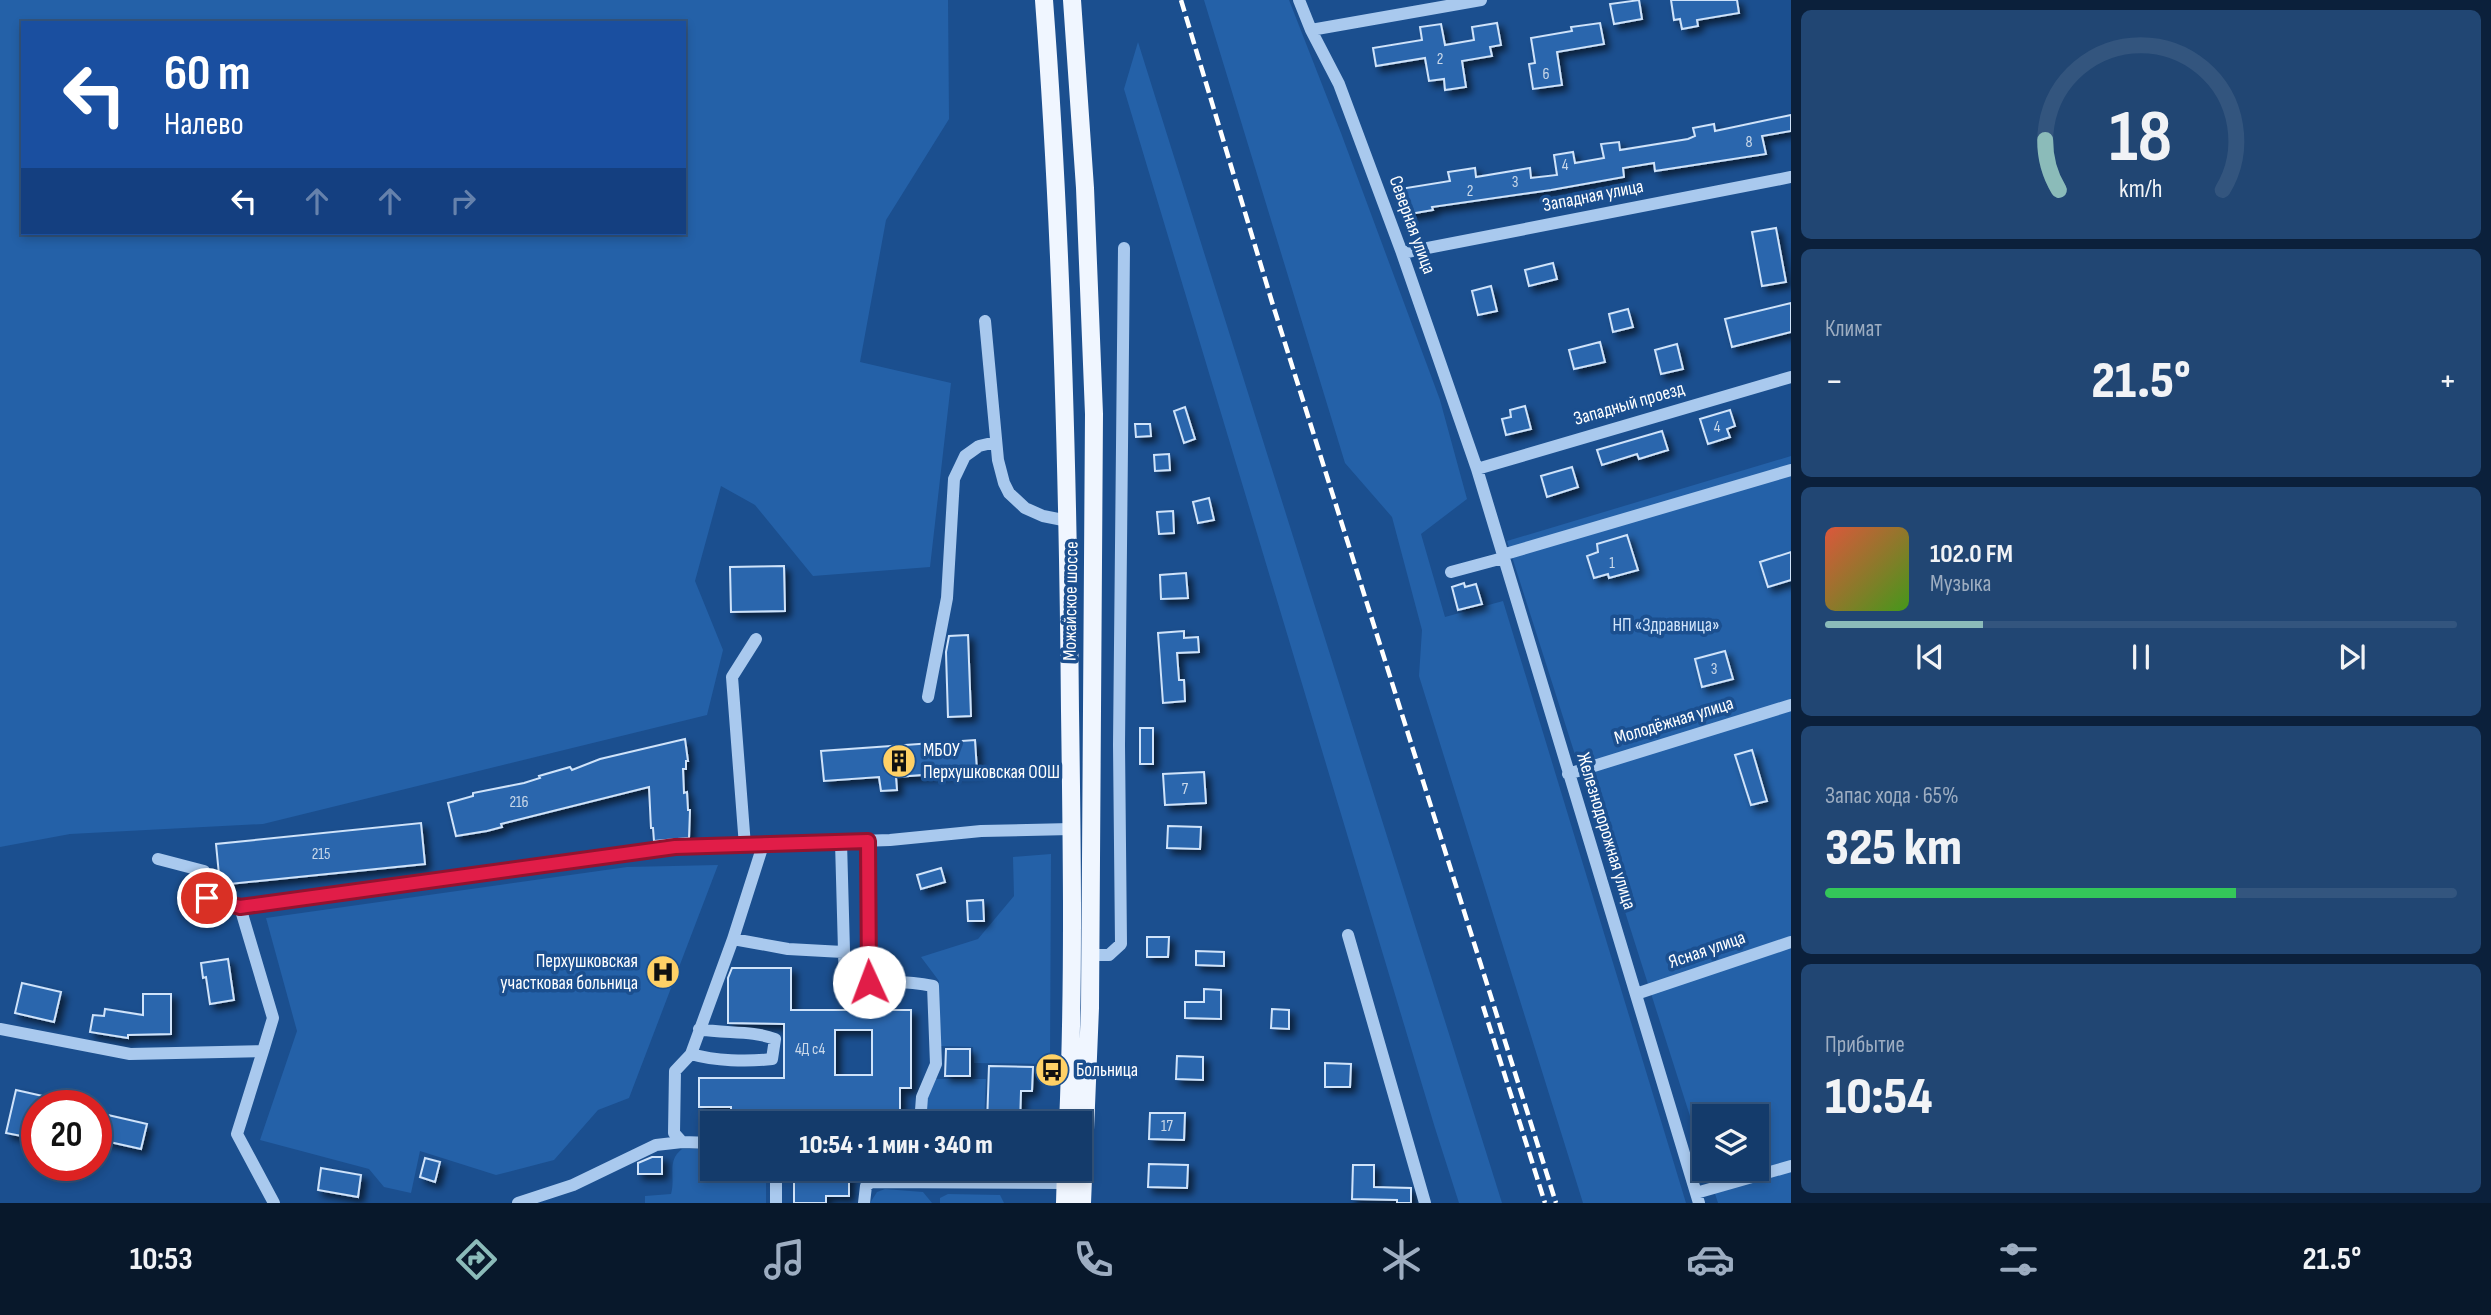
<!DOCTYPE html>
<html lang="ru">
<head>
<meta charset="utf-8">
<style>
  body { margin:0; font-family:"Sofia Sans Condensed",sans-serif; background:#214673; color:#f1f3f6; height:100vh; display:flex; flex-direction:column; font-size:26px; white-space:nowrap }
  * { box-sizing:border-box; margin:0 }
  p { font-size:23px; color:#9dadc1 }
  .icon { flex:none; width:38px; height:38px; fill:none; stroke:currentColor; stroke-width:2; stroke-linecap:round; stroke-linejoin:round }
  .map { position:relative; flex:1; overflow:hidden }
  .details { display:flex; flex-direction:column; gap:10px; padding:10px; background:#0b203b; width:700px }
  .details>* { flex:none }
  .top-card { position:absolute; left:21px; top:21px; width:665px; height:214px; border-radius:0px; box-shadow:0 4px 10px #0003,0 0 0 2px #33557e; background:#1a4fa0; color:#fff; overflow:hidden }
  .tools { position:absolute; left:1692px; top:1104px; display:grid; gap:14px }
  .tools a { display:grid; place-items:center; width:77px; height:77px; border-radius:0px; background:#143b6b; box-shadow:0 4px 10px #0003,0 0 0 2px #33557e; font-size:35px }
  .speed { position:absolute; left:21px; top:1090px; display:flex; gap:14px; font-size:35px; font-weight:700; text-align:center }
  .speed>* { display:grid; place-content:center; width:91px; height:91px; border-radius:50%; background:#143b6b; box-shadow:0 4px 10px #0003,0 0 0 2px #33557e; line-height:1 }
  .speed .limit { border:10px solid #d22; background:#fff; color:#111 }
  .pin { position:absolute; display:grid; place-items:center; width:60px; height:60px; color:#fff; margin:-30px; border:4px solid #fff; border-radius:50%; box-shadow:0 2px 7px #0007 }
  .me { position:absolute; width:77px; margin:-38px; rotate:358deg; stroke-linejoin:round; filter:drop-shadow(0 0 5px #0008) }
  .turn { display:flex; align-items:center; gap:24px; height:147px; padding:0 28px; font-size:32px }
  .turn .icon { width:91px; height:91px; stroke-width:2.5 }
  .turn b { display:block; font-size:49px; line-height:60px }
  .lanes { display:flex; align-items:center; height:66px; padding:0 28px; background:#0003; justify-content:center; gap:35px; direction:ltr }
  .lanes .off { opacity:.35 }
  .big { font-size:52px; font-weight:800; line-height:1.1 }
  .details .card { flex:1; display:flex; flex-direction:column; justify-content:center; gap:10px; min-width:0; padding:0 24px; border-radius:10px; background:#214673 }
  .details .dial { align-items:center; gap:0 }
  .dial svg { height:182px; overflow:visible; fill:none; stroke:#33557e; stroke-width:7; stroke-linecap:round; text-anchor:middle }
  .dial text { fill:#f1f3f6; stroke:none }
  .song { display:flex; align-items:center; gap:21px }
  .cover { width:84px; height:84px; border-radius:10px; background:linear-gradient(135deg,hsl(10 70% 55%),hsl(100 70% 35%)) }
  .played { height:7px; border-radius:4px; background:linear-gradient(90deg,#8bbbb9 25%,#33557e 25%) }
  .keys { display:flex; justify-content:space-around; direction:ltr }
  .heat { display:flex; justify-content:space-between; align-items:center; font-size:38px; direction:ltr }
  .charge { height:10px; border-radius:5px; background:linear-gradient(90deg,#34c759 65%,#33557e 0) }
  .trip { position:absolute; left:700px; top:1111px; width:392px; height:70px; border-radius:0px; background:#143b6b; box-shadow:0 4px 10px #0003,0 0 0 2px #33557e; font-weight:800; line-height:70px; text-align:center }
  .menu { display:flex; height:112px; justify-content:space-around; align-items:center; background:#08182b; color:#9dadc1 }
  .menu .icon { width:49px; height:49px }
  .menu .active { color:#8bbbb9 }
  .menu b { font-size:32px; color:#f1f3f6 }
  main { display:flex; flex:1; min-height:0 }
  .map>svg:first-child { display:block }
</style>
</head>
<body>
<main>
<div class="map">
<svg width="1791" height="1203" viewBox="0 0 1791 1203">
  <defs>
    <filter id="shadow"><feDropShadow dx="5" dy="5" stdDeviation="3.5" flood-color="#0009"/></filter>
  </defs>
  <rect width="100%" height="100%" fill="#1b4f8f"/>
  <path fill="#2461a8" fill-rule="evenodd" d="M0,0H948L949,119L886,220L860,362L951,383L930,567L813,576L755,505L721,486L695,581L723,650L707,715L263,824L70,834L0,847ZM23,23H684V233H23Z
    M1204,0H1289L1341,133L1440,400L1467,499L1421,534L1445,617L1503,601L1686,1203H1583L1419,676L1422,630L1392,517L1345,463Z
    M1138,42L1502,1203H1459L1435,1128L1124,89Z
    M1791,456V1203H1718L1707,1169H1757V1116H1704V1160L1507,541Z
    M1051,854L1050,1064L974,1063L973,1047L940,1046L939,981L921,957L978,939L1014,896L1013,857Z
    M718,865L629,1098L598,1110L554,1160L496,1175L420,1151L411,1193L384,1187L369,1169L260,1140L297,1031L266,918L627,867Z
    M935,1079H986L984,1123L923,1124L925,1099Z
    M682,1149H712V1169H766V1203H645V1196L671,1194C676,1177 666,1161 682,1149Z
    M919,1169H983V1173Z
    M885,1189L923,1192L932,1203H870L877,1192Z
    M948,1194L1000,1195L1004,1203H940V1198Z"/>
  <path fill="#2a66ad" stroke="#cfe3fa" stroke-width="2" fill-rule="evenodd" filter="url(#shadow)" d="M1639,0L1642,19L1614,24L1610,4Z
    M1671,0H1737L1739,13L1697,20L1698,26L1682,29L1680,19L1674,20Z
    M1497,23L1501,45L1490,47L1492,56L1462,61L1466,87L1445,90L1444,79L1429,81L1425,58L1376,66L1373,48L1422,40L1420,27L1441,24L1445,45L1474,40L1472,27Z
    M1600,23L1604,44L1557,52L1562,85L1533,89L1529,64L1535,63L1531,38L1572,31L1571,27Z
    M1791,115V131L1762,136L1766,154L1655,171L1654,163L1623,168L1624,177L1551,190L1432,207L1433,210L1404,215L1400,189L1450,181L1448,172L1475,168L1476,177L1530,168L1531,178L1557,175L1554,155L1573,152L1575,163L1604,158L1601,144L1619,142L1620,150L1688,139L1695,136L1693,128L1714,124L1715,131Z
    M1776,228L1786,282L1762,286L1752,232Z
    M1553,263L1557,279L1529,286L1525,270Z
    M1491,286L1497,311L1478,315L1472,291Z
    M1791,303V332L1732,347L1725,319Z
    M1628,309L1633,327L1613,332L1609,314Z
    M1600,342L1605,362L1574,369L1569,350Z
    M1677,344L1683,369L1661,374L1655,350Z
    M1525,406L1531,429L1506,435L1502,419L1511,417L1510,410Z
    M1185,407L1195,439L1184,443L1174,411Z
    M1730,410L1735,426L1727,429L1730,437L1708,444L1700,419Z
    M1135,424H1150L1151,436L1136,437Z
    M1662,431L1668,450L1639,459L1637,454L1602,465L1597,450Z
    M1169,454L1170,470L1155,471L1154,455Z
    M1572,467L1578,487L1547,497L1541,476Z
    M1209,498L1214,520L1198,523L1193,502Z
    M1173,511L1174,533L1159,534L1157,512Z
    M1627,535L1638,570L1609,578L1608,574L1594,578L1587,556L1598,552L1597,544Z
    M1791,552V580L1768,587L1760,562Z
    M784,566L785,611L731,612L730,567Z
    M1186,573L1188,598L1161,599L1160,575Z
    M1464,583L1465,587L1476,584L1482,604L1458,610L1452,587Z
    M1184,631V638L1198,637L1199,652L1177,653L1179,680H1184L1185,701L1163,703L1158,633Z
    M968,635L971,716L948,717L946,652L949,636Z
    M1725,651L1733,679L1702,687L1695,659Z
    M1140,728H1153V764H1140Z
    M685,739L688,761H686V769H683L684,793L687,792L688,810H690L689,838L654,841L653,828H651L649,787L501,824L502,827L487,831L456,836L448,803L473,796V793L524,783L540,778L539,776L570,767L572,770L600,759Z
    M975,740L977,771L896,777L897,790L881,791L879,777L824,781L821,751Z
    M1752,750L1767,801L1751,805L1735,755Z
    M1204,772L1206,803L1165,805L1163,774Z
    M421,823L425,864L220,885L216,844Z
    M1168,826L1201,827L1200,849L1167,848Z
    M941,868L945,882L921,889L917,875Z
    M983,900L984,921H968L967,901Z
    M1147,937H1169L1168,957H1147Z
    M1196,951L1224,952V966L1196,965Z
    M228,959L234,1000L210,1004L206,977L203,978L201,963Z
    M732,968H791V1010H911V1088H900V1124H731V1107H699V1078H784V1024L728,1023V978ZM835,1030H872V1075H835Z
    M22,983L61,992L54,1022L15,1013Z
    M1204,989L1221,990V1019L1185,1018V1002H1204Z
    M143,994H171V1034L128,1035V1038L90,1032L93,1015L104,1016L105,1009L143,1015Z
    M1272,1009L1289,1010V1029L1271,1028Z
    M946,1049H970V1076H945Z
    M1177,1056L1203,1057V1080L1176,1079Z
    M1325,1063L1351,1064L1350,1087H1325Z
    M989,1066L1033,1067L1032,1091H1021L1020,1124H987Z
    M16,1090L65,1101V1106H37V1139L6,1133Z
    M1150,1113H1185L1184,1140L1149,1139Z
    M108,1115L147,1124L141,1149L105,1141Z
    M652,1157H662V1174H638V1163Z
    M425,1158L440,1162L435,1182L420,1177Z
    M1149,1164L1188,1165L1187,1188L1148,1187Z
    M1353,1165H1374V1187L1411,1188V1203H1397V1200L1352,1199Z
    M321,1168L361,1175L358,1197L318,1190Z
    M794,1169H849V1196H826V1203H794Z"/>
  <g fill="none" stroke-linecap="round" stroke-linejoin="round">
    <path stroke="#a9c9ee" stroke-width="12" d="M1299,0L1311,30L1339,84L1402,253L1477,469L1699,1203
      M1311,30L1481,0
      M1402,253L1791,177
      M985,321L998,460L1004,483L1009,493L1025,508L1043,516L1068,521
      M1477,469L1791,377
      M1502,555L1791,470
      M1451,572L1503,558
      M928,697L947,598L954,479L965,456L979,446L996,442
      M1568,774L1791,705
      M868,841L869,982
      M841,842L845,987C875,981 903,980 933,986L936,1064L922,1097L920,1124
      M745,846L732,677L756,639
      M158,859L204,871L207,898L240,907
      M1348,935L1425,1203
      M733,939L788,949L843,952
      M1090,955H1109L1121,944L1119,745L1124,248
      M1636,994L1791,942
      M0,1029L130,1054L263,1051L273,1018L240,907L675,847L890,840L981,831L1071,829
      M263,1051L237,1134L274,1203
      M691,1054C715,1061 747,1062 772,1059L775,1039C752,1030 724,1034 699,1029
      M682,1142L674,1133L675,1071L691,1054L733,939L763,845
      M776,1169V1203
      M1696,1193L1791,1166
      M518,1203L573,1185L656,1145L682,1142L712,1143
      M864,1203L866,1186L871,1182L1066,1183"/>
    <path stroke="#f0f6ff" stroke-width="18" d="M1044,0C1062,237 1068,474 1070,711C1072,849 1074,986 1068,1124
      M1072,0L1085,188L1094,414L1090,1008L1082,1203
      M1065,1203L1066,1169"/>
    <path stroke="#fff" stroke-width="4.5" stroke-dasharray="12 5" stroke-linecap="butt" d="M1181,0L1272,302L1556,1203
      M1483,1006L1545,1203"/>
  </g>
  <g fill="none" stroke-linecap="round" stroke-linejoin="round">
    <g stroke="#92132f" stroke-width="18">
      <path id="route" d="M207,898L240,907L675,847L868,841L869,982"/>
    </g>
    <use href="#route" stroke="#e11d48" stroke-width="12"/>
  </g>
  <defs>
    <g id="building-disc" transform="scale(1.75)"><circle r="9.5" fill="#ffd166" stroke="#1b4f8f"/><path d="M-4-6H4V6H1V3H-1V6H-4ZM-2.5-4.3h1.7v1.8h-1.7ZM.8-4.3h1.7v1.8H.8ZM-2.5-1h1.7V.8h-1.7ZM.8-1h1.7V.8H.8Z" fill="#111"/></g>
    <g id="hospital-disc" transform="scale(1.75)"><circle r="9.5" fill="#ffd166" stroke="#1b4f8f"/><path d="M-5-5h3v3.5h4V-5h3V5h-3V1.5h-4V5h-3Z" fill="#111"/></g>
    <g id="bus-disc" transform="scale(1.75)"><circle r="9.5" fill="#ffd166" stroke="#1b4f8f"/><path d="M-5-6H5V4H4V6H2V4H-2V6H-4V4H-5ZM-3.5-4V0h7V-4ZM-3.5 1.2v1.5H-2V1.2ZM2 1.2v1.5H3.5V1.2Z" fill="#111"/></g>
  </defs>
  <g fill-rule="evenodd">
    <use href="#building-disc" x="899" y="761"/>
    <use href="#hospital-disc" x="663" y="972"/>
    <use href="#bus-disc" x="1052" y="1070"/>
  </g>
  <g text-anchor="middle" dominant-baseline="central" stroke-width="7" stroke-linejoin="round" paint-order="stroke">
    <g font-size="16" fill="#cad9ea">
      <text x="1440" y="59">2</text>
      <text x="1546" y="74">6</text>
      <text x="1749" y="142">8</text>
      <text x="1565" y="165">4</text>
      <text x="1515" y="182">3</text>
      <text x="1470" y="191">2</text>
      <text x="1717" y="427">4</text>
      <text x="1612" y="563">1</text>
      <text x="1714" y="669">3</text>
      <text x="1185" y="789">7</text>
      <text x="519" y="802">216</text>
      <text x="321" y="854">215</text>
      <text x="810" y="1049">4Д с4</text>
      <text x="1167" y="1126">17</text>
    </g>
    <g font-size="19" fill="#fff" stroke="#1b4f8f">
      <text transform="translate(1593 196) rotate(-11)">Западная улица</text>
      <text transform="translate(1412 225) rotate(70)">Северная улица</text>
      <text transform="translate(1629 404) rotate(-16)">Западный проезд</text>
      <text transform="translate(1071 601) rotate(-89)">Можайское шоссе</text>
      <text transform="translate(1674 721) rotate(-17)">Молодёжная улица</text>
      <text transform="translate(1606 831) rotate(73)">Железнодорожная улица</text>
      <text transform="translate(1707 950) rotate(-19)">Ясная улица</text>
    </g>
    <g font-size="19" fill="#cfe3fa" stroke="#1b4f8f">
      <text x="1666" y="625">НП «Здравница»</text>
    </g>
    <g font-size="19" fill="#fff" stroke="#1b4f8f" text-anchor="start">
      <text x="923" y="750">МБОУ<tspan x="923" dy="22">Перхушковская ООШ</tspan></text>
      <text x="638" y="961" text-anchor="end">Перхушковская<tspan x="638" dy="22">участковая больница</tspan></text>
      <text x="1076" y="1070">Больница</text>
    </g>
  </g>
</svg>
<div class="tools">
<a><svg class="icon" aria-label="layers" viewBox="0 0 24 24"><path d="M12 4l9 5-9 5-9-5zM3 14l9 5 9-5"/></svg></a>
</div>
<div class="speed"><div class="limit">20</div></div>
<div class="pin" style="left:207px;top:898px;background:#d93025"><svg class="icon" aria-label="arrive" viewBox="0 0 24 24"><path d="M6 21V4h12l-3 4 3 4H6"/></svg></div>
<svg class="me" style="left:869px;top:982px" viewBox="-20 -20 40 40"><circle r="19" fill="#fff"/><path d="M0-13L10 11 0 6-10 11z" fill="#e11d48"/></svg>
<div class="trip">10:54 · 1 мин · 340 m</div>
<div class="top-card">
<div class="turn"><svg class="icon" aria-label="left" viewBox="0 0 24 24"><path d="M17 20v-9H6M10 6l-5 5 5 5"/></svg><div><b>60 m</b>Налево</div></div>
<div class="lanes"><svg class="icon" aria-label="left" viewBox="0 0 24 24"><path d="M17 20v-9H6M10 6l-5 5 5 5"/></svg><svg class="icon off" aria-label="ahead" viewBox="0 0 24 24"><path d="M12 20V5M6 11l6-6 6 6"/></svg><svg class="icon off" aria-label="ahead" viewBox="0 0 24 24"><path d="M12 20V5M6 11l6-6 6 6"/></svg><svg class="icon off" aria-label="right" viewBox="0 0 24 24"><path d="M7 20v-9h11M14 6l5 5-5 5"/></svg></div>
</div>
</div>
<section class="details">
<div class="card dial"><svg viewBox="0 0 100 80">
<path d="M14 69A42 42 0 1 1 86 69"/>
<path d="M14 69A42 42 0 0 1 8 47" stroke="#8bbbb9"/>
<text x="50" y="56" font-size="32" font-weight="700">18</text>
<text x="50" y="72" font-size="11">km/h</text>
</svg></div>
<div class="card"><p>Климат</p>
<div class="heat"><a>−</a><b class="big">21.5°</b><a>+</a></div>
</div>
<div class="card">
<div class="song"><i class="cover"></i><div><b>102.0 FM</b><p>Музыка</p></div></div>
<div class="played"></div>
<div class="keys"><svg class="icon" aria-label="previous" viewBox="0 0 24 24"><path d="M18 5L8 12l10 7zM5 5v14"/></svg><svg class="icon" aria-label="pause" viewBox="0 0 24 24"><path d="M8 5v14M16 5v14"/></svg><svg class="icon" aria-label="next" viewBox="0 0 24 24"><path d="M6 5l10 7-10 7zM19 5v14"/></svg></div>
</div>
<div class="card"><p>Запас хода · 65%</p><b class="big">325 km</b><div class="charge"></div></div>
<div class="card"><p>Прибытие</p><b class="big">10:54</b></div>
</section>
</main>
<nav class="menu">
<b>10:53</b>
<svg class="icon active" aria-label="directions" viewBox="0 0 24 24"><path d="M12 3l9 9-9 9-9-9zM9 14v-3h6M13 9l2 2-2 2"/></svg>
<svg class="icon" aria-label="music" viewBox="0 0 24 24"><path d="M9 18V5l10-2v13"/><circle cx="6" cy="18" r="3"/><circle cx="16" cy="16" r="3"/></svg>
<svg class="icon" aria-label="phone" viewBox="0 0 24 24"><path d="M5 4h4l2 5-3 2q2 4 5 5l2-3 5 2v4C11 20 4 13 5 4z"/></svg>
<svg class="icon" aria-label="climate" viewBox="0 0 24 24"><path d="M12 3v18M4 7l16 10M4 17L20 7"/></svg>
<svg class="icon" aria-label="car" viewBox="0 0 24 24"><path d="M5 17H2v-5l4-1 3-4h7l3 4 3 1v5h-3M9 17h6M6 11h13"/><circle cx="7" cy="17" r="2"/><circle cx="17" cy="17" r="2"/></svg>
<svg class="icon" aria-label="filters" viewBox="0 0 24 24"><path d="M4 7h16M4 17h16"/><circle cx="9" cy="7" r="2"/><circle cx="15" cy="17" r="2"/></svg>
<b>21.5°</b>
</nav>
</body>
</html>
